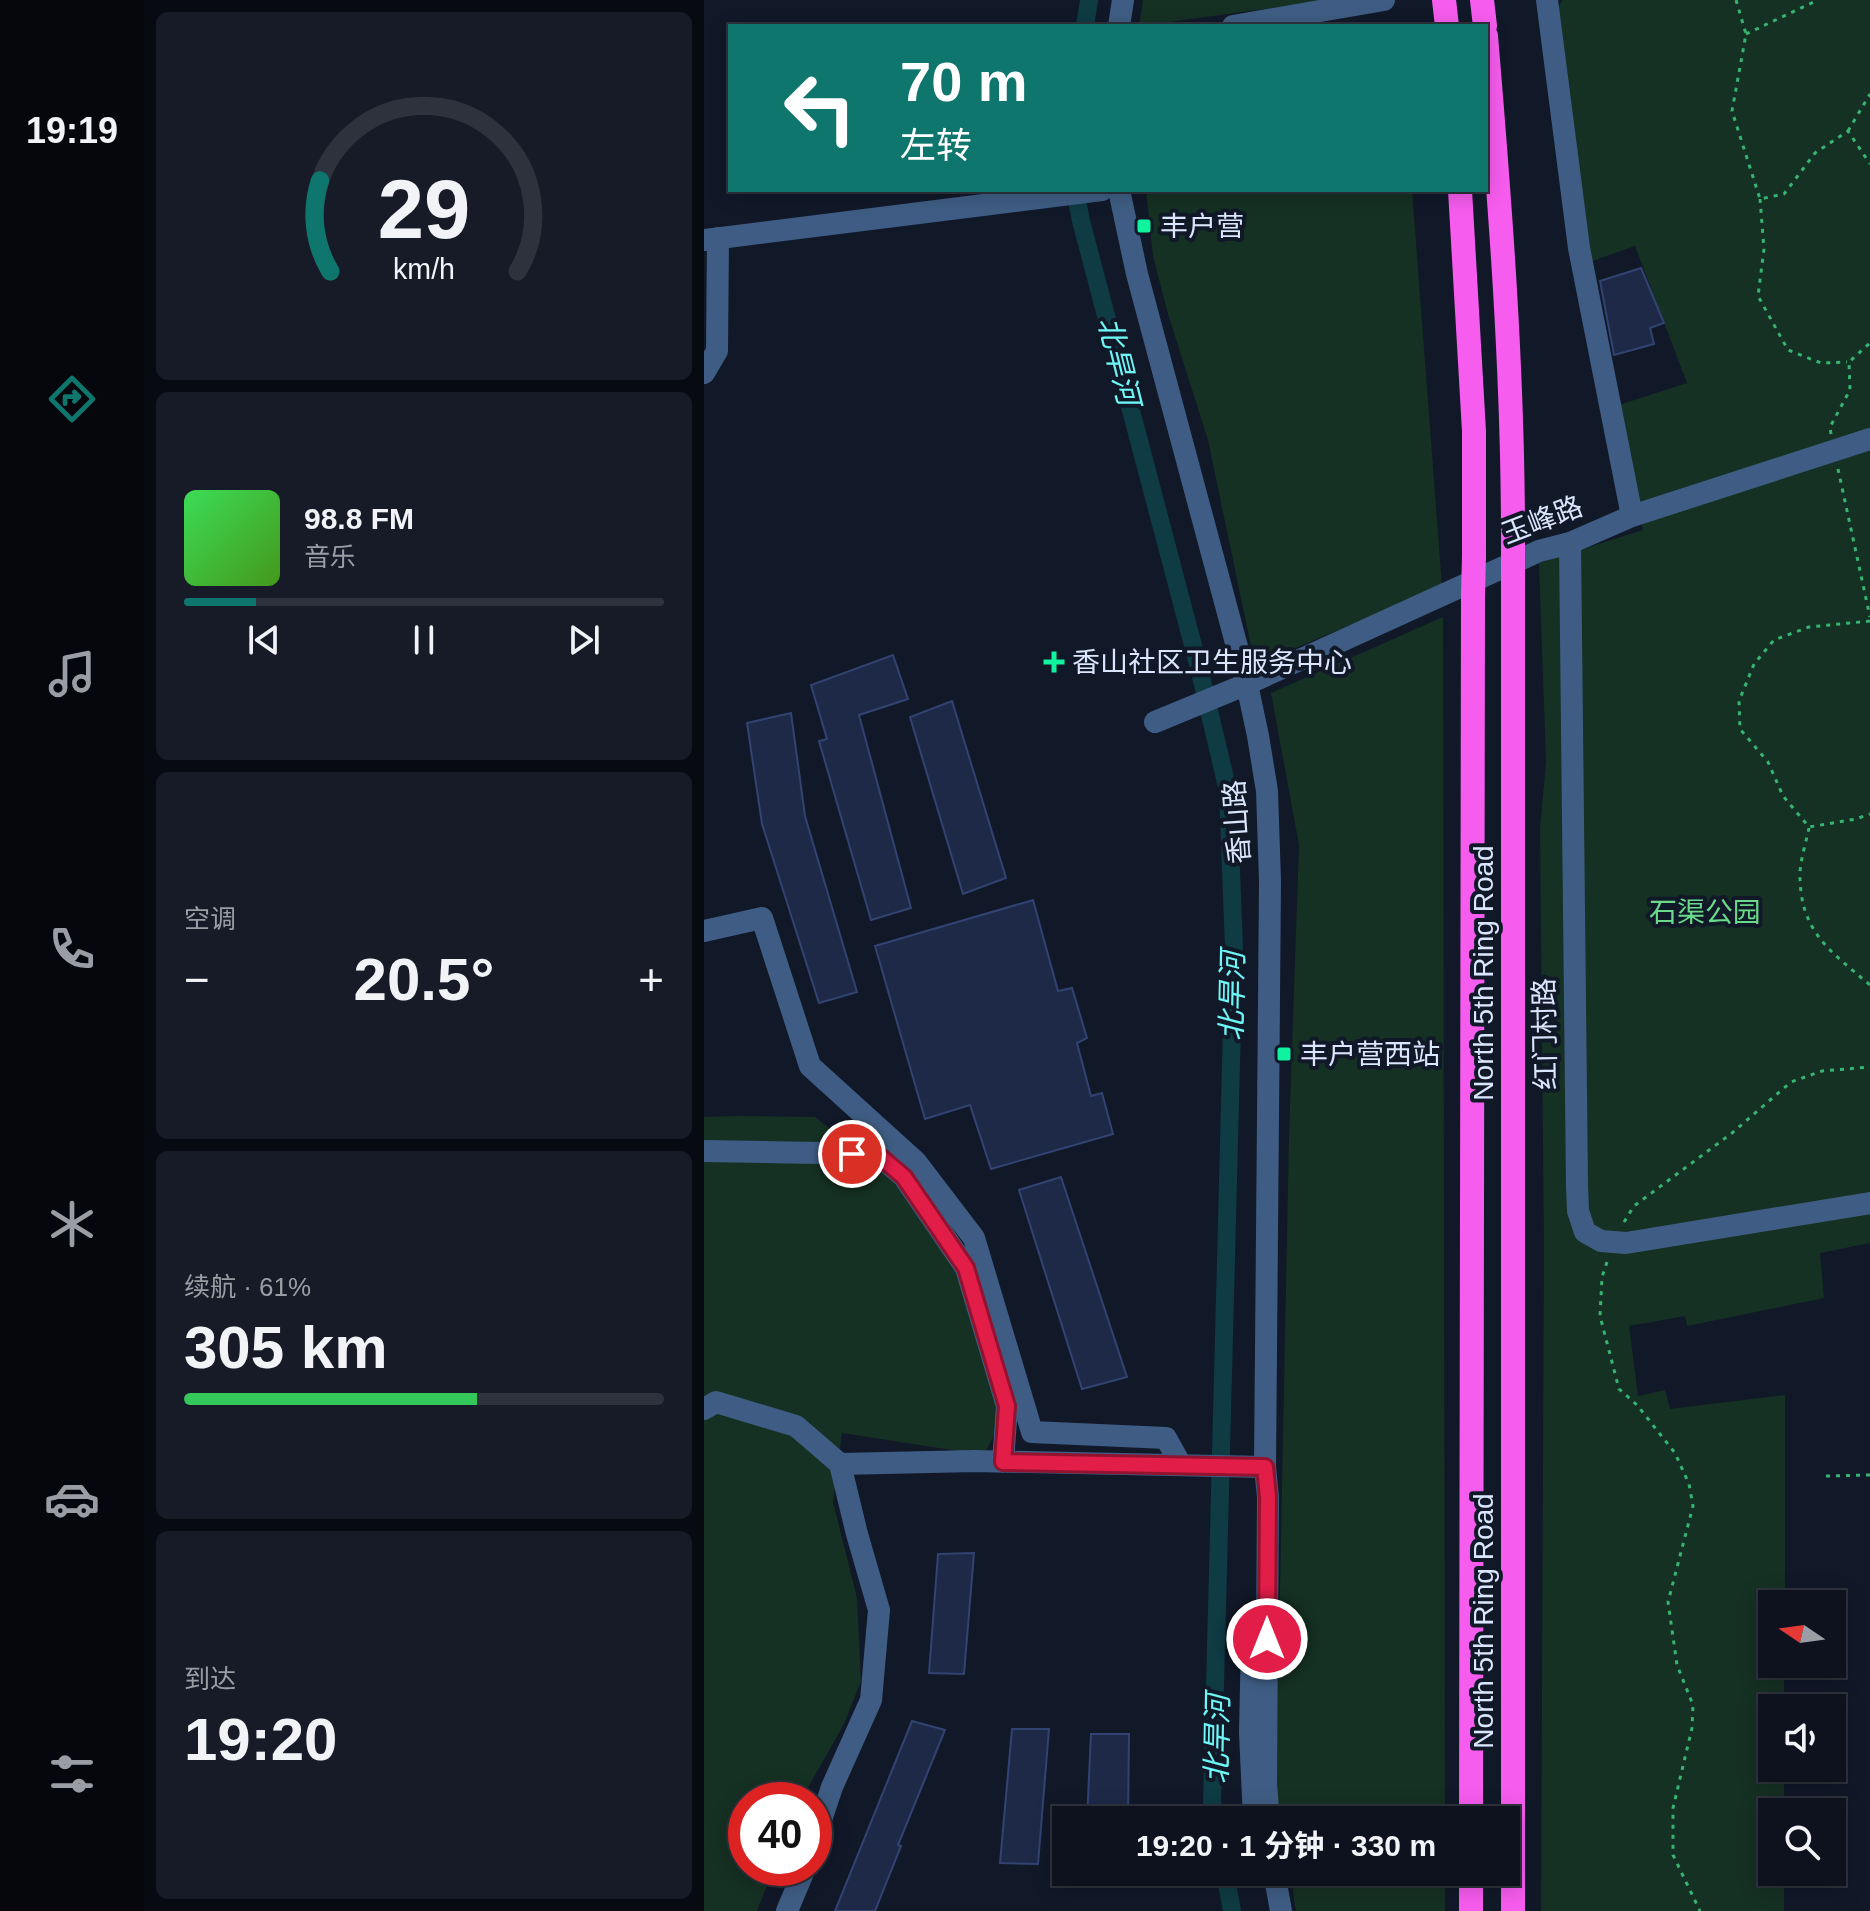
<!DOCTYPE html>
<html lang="zh">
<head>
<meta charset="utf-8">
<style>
  body { margin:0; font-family:Arial,"Noto Sans SC",sans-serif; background:#161b27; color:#f1f3f6; height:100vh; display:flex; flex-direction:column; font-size:30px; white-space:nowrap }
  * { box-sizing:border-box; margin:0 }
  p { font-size:26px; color:#9a9ea4 }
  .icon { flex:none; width:44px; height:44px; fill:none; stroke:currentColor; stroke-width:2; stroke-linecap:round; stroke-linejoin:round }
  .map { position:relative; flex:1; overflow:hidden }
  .details { display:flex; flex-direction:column; gap:12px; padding:12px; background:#070a10; width:560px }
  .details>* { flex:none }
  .top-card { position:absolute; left:24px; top:24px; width:760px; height:168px; border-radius:0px; box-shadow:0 4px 20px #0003,0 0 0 2px #2d323c; background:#0f766e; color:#fff; overflow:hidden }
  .needle { width:52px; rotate:283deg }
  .tools { position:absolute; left:1054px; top:1590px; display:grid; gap:16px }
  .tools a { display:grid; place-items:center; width:88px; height:88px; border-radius:0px; background:#0d121e; box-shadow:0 4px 20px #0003,0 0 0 2px #2d323c; font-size:40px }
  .speed { position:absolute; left:24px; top:1782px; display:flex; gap:16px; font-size:40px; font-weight:700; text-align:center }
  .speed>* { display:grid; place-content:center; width:104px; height:104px; border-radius:50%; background:#0d121e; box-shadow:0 4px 20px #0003,0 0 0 2px #2d323c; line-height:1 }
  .speed .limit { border:12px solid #d22; background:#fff; color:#111 }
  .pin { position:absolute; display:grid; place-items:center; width:68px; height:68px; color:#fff; margin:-34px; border:4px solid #fff; border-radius:50%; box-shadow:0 2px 8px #0007 }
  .me { position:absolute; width:88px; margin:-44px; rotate:0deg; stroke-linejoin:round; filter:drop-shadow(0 0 6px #0008) }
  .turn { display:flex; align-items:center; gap:28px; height:168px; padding:0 40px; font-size:36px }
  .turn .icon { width:104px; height:104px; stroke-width:2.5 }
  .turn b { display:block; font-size:56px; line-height:68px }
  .big { font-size:60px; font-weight:700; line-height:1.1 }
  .details .card { flex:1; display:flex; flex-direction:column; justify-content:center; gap:12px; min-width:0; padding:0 28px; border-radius:12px; background:#161b27 }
  .details .dial { align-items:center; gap:0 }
  .dial svg { height:208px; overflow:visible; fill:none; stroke:#2d323c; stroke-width:7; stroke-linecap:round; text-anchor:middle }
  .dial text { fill:#f1f3f6; stroke:none }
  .song { display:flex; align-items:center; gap:24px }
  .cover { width:96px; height:96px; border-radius:12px; background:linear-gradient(135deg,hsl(130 70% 55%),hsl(100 70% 35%)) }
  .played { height:8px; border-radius:4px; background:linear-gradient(90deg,#0f766e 15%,#2d323c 15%) }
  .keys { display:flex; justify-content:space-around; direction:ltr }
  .heat { display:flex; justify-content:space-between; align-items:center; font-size:44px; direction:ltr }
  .charge { height:12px; border-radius:6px; background:linear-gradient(90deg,#34c759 61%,#2d323c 0) }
  .trip { position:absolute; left:348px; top:1806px; width:468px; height:80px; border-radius:0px; background:#0d121e; box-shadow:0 4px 20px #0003,0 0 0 2px #2d323c; font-weight:700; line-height:80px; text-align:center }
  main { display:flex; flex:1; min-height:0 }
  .tab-bar { display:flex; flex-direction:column; width:144px; justify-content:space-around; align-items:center; background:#05070c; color:#9a9ea4 }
  .tab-bar .icon { width:56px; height:56px }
  .tab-bar .on { color:#0f766e }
  .tab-bar b { font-size:36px; color:#f1f3f6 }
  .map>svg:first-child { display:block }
</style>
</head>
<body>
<main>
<nav class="tab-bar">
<b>19:19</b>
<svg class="icon on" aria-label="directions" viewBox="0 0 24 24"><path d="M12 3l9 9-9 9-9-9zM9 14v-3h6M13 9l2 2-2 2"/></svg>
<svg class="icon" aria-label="music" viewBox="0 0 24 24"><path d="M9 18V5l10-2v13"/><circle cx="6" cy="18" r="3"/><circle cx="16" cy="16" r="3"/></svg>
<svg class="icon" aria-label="phone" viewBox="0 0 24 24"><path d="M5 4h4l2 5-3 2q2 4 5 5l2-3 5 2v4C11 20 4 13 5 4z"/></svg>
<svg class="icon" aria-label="climate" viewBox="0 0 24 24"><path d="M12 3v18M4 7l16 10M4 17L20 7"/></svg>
<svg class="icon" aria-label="car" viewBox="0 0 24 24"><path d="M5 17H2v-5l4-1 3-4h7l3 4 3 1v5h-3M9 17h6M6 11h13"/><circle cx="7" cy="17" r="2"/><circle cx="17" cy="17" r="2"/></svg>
<svg class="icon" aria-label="filters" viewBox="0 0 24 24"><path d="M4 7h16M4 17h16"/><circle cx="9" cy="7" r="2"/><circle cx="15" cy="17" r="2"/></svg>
</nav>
<section class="details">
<div class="card dial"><svg viewBox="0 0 100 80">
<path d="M14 69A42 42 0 1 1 86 69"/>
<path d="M14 69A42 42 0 0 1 10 34" stroke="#0f766e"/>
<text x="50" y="56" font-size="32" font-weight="700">29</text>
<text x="50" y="72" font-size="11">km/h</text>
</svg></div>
<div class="card">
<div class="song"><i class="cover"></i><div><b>98.8 FM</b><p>音乐</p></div></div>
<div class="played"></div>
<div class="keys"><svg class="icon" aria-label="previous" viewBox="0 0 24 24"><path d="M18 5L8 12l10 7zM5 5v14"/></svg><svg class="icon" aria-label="pause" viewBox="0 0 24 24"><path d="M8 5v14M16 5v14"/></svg><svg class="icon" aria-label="next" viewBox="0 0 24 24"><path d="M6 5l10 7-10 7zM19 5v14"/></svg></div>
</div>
<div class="card"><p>空调</p>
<div class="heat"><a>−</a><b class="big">20.5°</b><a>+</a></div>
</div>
<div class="card"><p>续航 · 61%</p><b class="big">305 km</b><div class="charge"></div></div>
<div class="card"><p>到达</p><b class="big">19:20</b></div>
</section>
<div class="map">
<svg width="1166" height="1911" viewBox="0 0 1166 1911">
  <rect width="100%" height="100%" fill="#111828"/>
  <path fill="#153123" d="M439,0H626L435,26Z
    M858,0H1166V1243L1116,1253L1120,1298L983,1326L981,1316L925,1326L934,1396L961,1390L966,1409L1081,1395V1604H1068V1664H1080V1708H1068V1768H1080V1812H1068V1872H1080V1911H837L840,1248L836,828L842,762L835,563L939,530L915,405L983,383L931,246L885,262L853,11Z
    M442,190H708L738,586L551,665L504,440L464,314L449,256Z
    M739,617L741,1820H577L572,1790L585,1136L595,845L567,693Z
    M31,1116L111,1117L245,1223L296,1423L280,1455L138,1433L129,1502L153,1598L157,1681L140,1724L97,1800H42V1868H70L53,1911H0V1117Z
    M586,1872H741V1911H592Z"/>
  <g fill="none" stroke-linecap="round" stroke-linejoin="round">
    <path stroke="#0e3b44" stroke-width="18" d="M381,26L385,0
      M371,190L377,221L495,668L524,791L530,948L508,1802L512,1820
      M521,1872L528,1911"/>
  </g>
  <path fill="#1e2948" stroke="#324372" stroke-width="2" d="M937,268L960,323L946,328L950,344L910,355L896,281Z
    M189,655L204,699L155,715L207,908L167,920L115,741L123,739L107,685Z
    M248,701L302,878L259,894L206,717Z
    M87,713L101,816L153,992L115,1003L58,824L43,723Z
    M329,900L354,991L368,988L383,1038L373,1043L387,1096L398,1093L409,1134L287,1169L266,1105L221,1119L171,946Z
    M357,1177L423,1377L378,1389L315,1190Z
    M270,1553L260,1674L225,1673L234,1554Z
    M208,1721L241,1730L194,1845L197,1846L171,1911H131Z
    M308,1729H345L334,1864L296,1863Z
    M387,1734H425L424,1820H383Z"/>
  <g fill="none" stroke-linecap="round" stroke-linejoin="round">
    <path stroke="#37b472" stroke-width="3" stroke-dasharray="4 6" stroke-linecap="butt" d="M1032,0L1042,34L1028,111L1056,199L1080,194L1111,153L1144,131L1166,164
      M1042,34L1114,0
      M1144,131L1166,94
      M1056,199L1060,249L1054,296L1084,350L1117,363L1143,362
      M1127,434L1126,427L1146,390L1145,362L1166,343
      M1134,469L1166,617
      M1166,621L1105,627L1070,640L1050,664L1035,701L1036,729L1064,762L1079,796L1105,827L1152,819L1166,814
      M1105,828C1102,842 1097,858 1096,872C1095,931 1125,950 1166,985
      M920,1222L930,1206L1028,1133L1087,1082L1118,1071L1166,1067
      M903,1262L898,1277L896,1316L915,1389L933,1405L971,1453L985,1484L989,1506L964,1602L973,1665L989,1705L988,1728L969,1808V1855L996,1911
      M1122,1476L1166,1475"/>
    <path stroke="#3f5d84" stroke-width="22" d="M843,0L875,248L928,516
      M415,26L419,0
      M529,26L680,0
      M415,190L433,274L543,684L554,736L563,791L566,881L561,1467L564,1497L562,1784L565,1820
      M0,240L398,190
      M0,373L13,351L14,238
      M866,543L873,1186L874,1211L881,1232L897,1241L922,1243L1166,1203
      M451,722L543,684L835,551L866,543L928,516L1166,439
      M0,931L58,918L106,1066L212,1162L270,1238L328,1432L462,1438L477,1465
      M0,1151L173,1154L200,1177L262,1268L303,1406L299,1462
      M0,1409L12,1402L92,1426L136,1464L153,1534L175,1610L167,1700L128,1787L110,1841
      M136,1464L271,1461L561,1467
      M548,1639L546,1733L550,1820
      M570,1872L577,1911
      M83,1911L101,1868"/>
    <path stroke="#f65cee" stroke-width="24" d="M740,0L743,26
      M778,0L781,26
      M782,36C796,203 809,369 809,537
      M756,190L770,431V556
      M809,575V1911
      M767,1820L769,596
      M767,1911V1872"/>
    <path stroke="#f65cee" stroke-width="24" d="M809,537V575
      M769,596L770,556"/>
  </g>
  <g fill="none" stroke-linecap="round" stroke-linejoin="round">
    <g stroke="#92132f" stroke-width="20">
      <path id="route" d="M148,1154H173L200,1177L262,1268L303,1406L299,1462L561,1467L564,1497L563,1639"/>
    </g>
    <use href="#route" stroke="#e11d48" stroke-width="14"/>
  </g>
  <g fill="#11f29f" stroke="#111828" stroke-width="3">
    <rect x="432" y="218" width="16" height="16" rx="4"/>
    <path d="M346 650h8v8h8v8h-8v8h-8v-8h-8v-8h8z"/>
    <rect x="572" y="1046" width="16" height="16" rx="4"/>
  </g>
  <g text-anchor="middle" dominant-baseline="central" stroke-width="8" stroke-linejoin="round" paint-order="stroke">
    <g font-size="28" fill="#dae6fd" stroke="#111828" text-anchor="start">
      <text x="456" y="226">丰户营</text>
      <text x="368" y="662">香山社区卫生服务中心</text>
      <text x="596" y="1054">丰户营西站</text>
    </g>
    <g font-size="28" fill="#dae6fd" stroke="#111828">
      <text transform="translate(838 520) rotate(-21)">玉峰路</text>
      <text transform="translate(533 822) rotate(-94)">香山路</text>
      <text transform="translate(779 973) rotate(-90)">North 5th Ring Road</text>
      <text transform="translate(841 1034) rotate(-91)">红门村路</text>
      <text transform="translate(779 1621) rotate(-90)">North 5th Ring Road</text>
    </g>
    <g font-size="28" fill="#69da89" stroke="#111828">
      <text x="1001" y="912">石渠公园</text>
    </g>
    <g font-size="30" font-style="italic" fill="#6ef7f6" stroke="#111828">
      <text transform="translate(415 361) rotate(76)">北旱河</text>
      <text transform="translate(528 996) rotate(-89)">北旱河</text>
      <text transform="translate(513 1739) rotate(-89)">北旱河</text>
    </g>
  </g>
</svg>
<div class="tools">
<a><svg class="needle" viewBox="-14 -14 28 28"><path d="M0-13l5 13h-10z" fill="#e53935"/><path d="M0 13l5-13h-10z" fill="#9a9ea4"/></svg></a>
<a><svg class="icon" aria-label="sound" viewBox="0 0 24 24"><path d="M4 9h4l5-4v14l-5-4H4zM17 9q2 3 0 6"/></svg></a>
<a><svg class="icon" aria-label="search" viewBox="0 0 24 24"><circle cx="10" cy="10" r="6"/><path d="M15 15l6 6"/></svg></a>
</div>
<div class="speed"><div class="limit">40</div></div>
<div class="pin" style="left:148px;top:1154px;background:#d93025"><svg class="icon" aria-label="arrive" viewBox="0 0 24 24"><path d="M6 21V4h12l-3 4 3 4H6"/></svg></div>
<svg class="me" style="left:563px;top:1639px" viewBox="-20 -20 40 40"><circle r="17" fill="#e11d48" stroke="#fff" stroke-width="3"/><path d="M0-11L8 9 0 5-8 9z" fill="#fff"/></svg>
<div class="trip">19:20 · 1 分钟 · 330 m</div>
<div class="top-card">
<div class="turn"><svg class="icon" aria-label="left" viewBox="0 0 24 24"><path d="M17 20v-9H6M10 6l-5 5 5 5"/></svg><div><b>70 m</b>左转</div></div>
</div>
</div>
</main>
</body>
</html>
